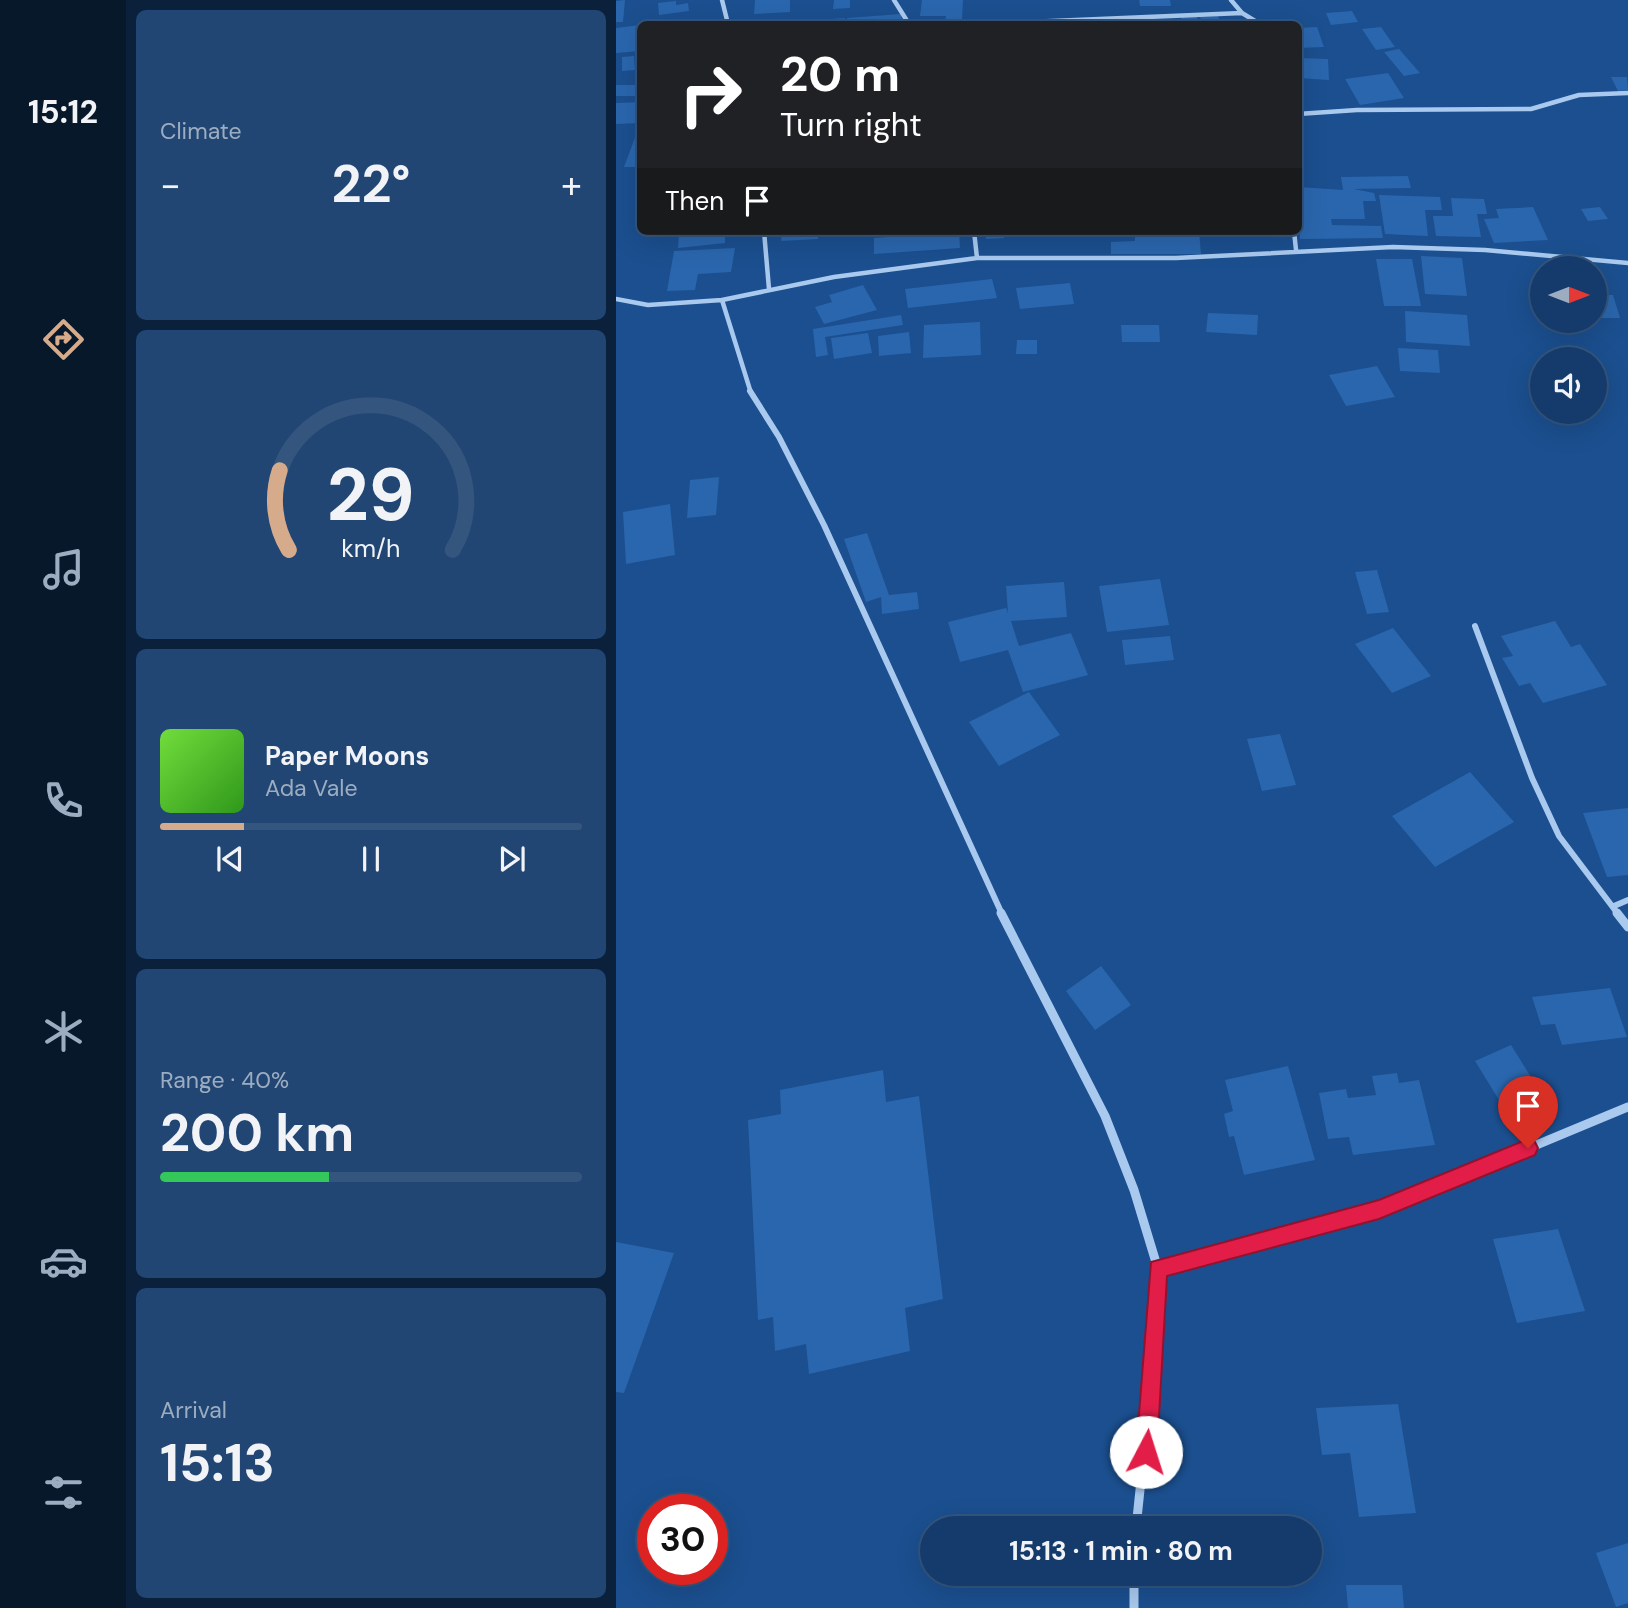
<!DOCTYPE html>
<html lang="en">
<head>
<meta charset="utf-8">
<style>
  body { margin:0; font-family:"DM Sans",sans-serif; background:#214673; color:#f1f3f6; height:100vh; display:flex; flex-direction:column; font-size:26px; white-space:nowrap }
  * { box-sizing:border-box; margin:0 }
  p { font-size:23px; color:#9dadc1 }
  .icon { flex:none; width:38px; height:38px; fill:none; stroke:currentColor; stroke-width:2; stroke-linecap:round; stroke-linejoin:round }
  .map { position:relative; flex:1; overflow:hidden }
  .sheet { display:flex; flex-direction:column; gap:10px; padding:10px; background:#0b203b; width:490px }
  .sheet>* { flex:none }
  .hud { position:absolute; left:21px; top:21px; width:665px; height:214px; border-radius:10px; box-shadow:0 7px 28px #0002,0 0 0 2px #33557e; background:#202124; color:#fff; overflow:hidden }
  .needle { width:46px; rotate:90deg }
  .controls { position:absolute; left:914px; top:256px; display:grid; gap:14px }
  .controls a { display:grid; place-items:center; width:77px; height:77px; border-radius:50%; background:#143b6b; box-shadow:0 7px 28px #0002,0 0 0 2px #33557e; font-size:35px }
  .speed { position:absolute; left:21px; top:1494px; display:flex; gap:14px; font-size:35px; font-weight:700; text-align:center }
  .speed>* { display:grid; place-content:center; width:91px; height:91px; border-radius:50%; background:#143b6b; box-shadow:0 7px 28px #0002,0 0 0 2px #33557e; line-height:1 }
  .speed .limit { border:10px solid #d22; background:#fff; color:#111 }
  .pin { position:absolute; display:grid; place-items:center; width:60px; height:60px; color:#fff; margin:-72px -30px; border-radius:50% 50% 50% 0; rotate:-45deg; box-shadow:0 0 7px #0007 }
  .pin .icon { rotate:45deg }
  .me { position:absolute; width:77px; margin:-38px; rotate:5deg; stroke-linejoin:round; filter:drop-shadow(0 0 5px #0008) }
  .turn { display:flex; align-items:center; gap:24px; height:147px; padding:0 28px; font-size:32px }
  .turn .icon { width:91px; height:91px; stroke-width:2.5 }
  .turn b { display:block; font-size:49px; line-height:60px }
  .then { display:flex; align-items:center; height:66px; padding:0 28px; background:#0003; gap:14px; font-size:26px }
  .big { font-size:52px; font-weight:700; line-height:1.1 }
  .sheet .card { flex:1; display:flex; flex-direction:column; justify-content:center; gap:10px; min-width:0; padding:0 24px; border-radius:10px; background:#214673 }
  .sheet .dial { align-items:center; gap:0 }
  .dial svg { height:182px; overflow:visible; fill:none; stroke:#33557e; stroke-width:7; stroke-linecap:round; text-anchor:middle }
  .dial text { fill:#f1f3f6; stroke:none }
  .song { display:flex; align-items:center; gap:21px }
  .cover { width:84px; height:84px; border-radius:10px; background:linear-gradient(135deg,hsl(100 70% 55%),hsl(110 70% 35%)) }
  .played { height:7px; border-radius:4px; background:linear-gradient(90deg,#d6ab8b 20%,#33557e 20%) }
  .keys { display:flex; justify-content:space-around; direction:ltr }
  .heat { display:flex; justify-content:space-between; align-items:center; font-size:38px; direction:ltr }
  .charge { height:10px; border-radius:5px; background:linear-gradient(90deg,#34c759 40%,#33557e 0) }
  .trip { position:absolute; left:304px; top:1516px; width:402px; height:70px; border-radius:35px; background:#143b6b; box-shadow:0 7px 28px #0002,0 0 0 2px #33557e; font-weight:700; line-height:70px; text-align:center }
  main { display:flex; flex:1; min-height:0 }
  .menu { display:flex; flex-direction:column; width:126px; justify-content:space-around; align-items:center; background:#08182b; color:#9dadc1 }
  .menu .icon { width:49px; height:49px }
  .menu .current { color:#d6ab8b }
  .menu b { font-size:32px; color:#f1f3f6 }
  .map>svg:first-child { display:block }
</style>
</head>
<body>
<main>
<nav class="menu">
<b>15:12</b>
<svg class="icon current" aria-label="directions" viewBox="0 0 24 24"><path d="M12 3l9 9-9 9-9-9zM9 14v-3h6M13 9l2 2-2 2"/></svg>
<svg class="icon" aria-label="music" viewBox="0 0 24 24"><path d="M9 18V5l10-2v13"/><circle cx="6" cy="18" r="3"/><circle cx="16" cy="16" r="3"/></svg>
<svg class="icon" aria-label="phone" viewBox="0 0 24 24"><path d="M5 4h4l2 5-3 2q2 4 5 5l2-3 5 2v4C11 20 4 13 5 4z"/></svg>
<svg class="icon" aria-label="climate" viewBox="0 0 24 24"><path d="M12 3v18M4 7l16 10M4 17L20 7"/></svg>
<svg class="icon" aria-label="car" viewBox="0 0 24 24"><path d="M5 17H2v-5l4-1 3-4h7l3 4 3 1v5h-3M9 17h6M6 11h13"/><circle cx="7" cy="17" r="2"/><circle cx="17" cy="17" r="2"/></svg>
<svg class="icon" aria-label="filters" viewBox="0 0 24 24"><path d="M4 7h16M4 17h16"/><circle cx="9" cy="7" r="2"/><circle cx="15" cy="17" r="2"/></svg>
</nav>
<section class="sheet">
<div class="card"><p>Climate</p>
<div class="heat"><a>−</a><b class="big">22°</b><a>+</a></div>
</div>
<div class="card dial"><svg viewBox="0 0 100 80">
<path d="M14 69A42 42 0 1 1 86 69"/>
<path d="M14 69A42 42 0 0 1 10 34" stroke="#d6ab8b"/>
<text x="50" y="56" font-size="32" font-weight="700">29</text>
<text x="50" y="72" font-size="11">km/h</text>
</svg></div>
<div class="card">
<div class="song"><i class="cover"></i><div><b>Paper Moons</b><p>Ada Vale</p></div></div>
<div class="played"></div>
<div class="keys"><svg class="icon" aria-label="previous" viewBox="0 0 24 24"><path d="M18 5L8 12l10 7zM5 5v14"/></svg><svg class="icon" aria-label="pause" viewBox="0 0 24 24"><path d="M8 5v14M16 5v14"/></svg><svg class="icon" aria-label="next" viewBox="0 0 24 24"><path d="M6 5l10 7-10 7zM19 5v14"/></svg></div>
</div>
<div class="card"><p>Range · 40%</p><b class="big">200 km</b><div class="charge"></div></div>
<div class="card"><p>Arrival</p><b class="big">15:13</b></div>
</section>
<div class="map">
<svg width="1012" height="1608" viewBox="0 0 1012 1608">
  <rect width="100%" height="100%" fill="#1b4f8f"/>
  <path fill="#2a66ad" d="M9,0L7,22H0V1Z
    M139,0H174V12L138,14Z
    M218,0H234V8L217,9Z
    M306,0H347L346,20L329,21L330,16H304Z
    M523,0H554L555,6H524Z
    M60,1V5L72,3L73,11L43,15L42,3Z
    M736,11L742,22L715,25L710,13Z
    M285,14L286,24H232L231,18Z
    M581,16L582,24H566L565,17Z
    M602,16L605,24H587L584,17Z
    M229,18V24H187V21Z
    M24,25V51L0,53V28Z
    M701,27L708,47L682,48V28Z
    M765,27L779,47L760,50L746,29Z
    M783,49L804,73L788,76L768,52Z
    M18,56L19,70L6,71V57Z
    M682,58L712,59L713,80L682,78Z
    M772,73L788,98L744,105L729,79Z
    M995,77H1011L1012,90L1002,91Z
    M0,85H24V96H0Z
    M24,102V123L0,124V103Z
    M20,135H24V167H8Z
    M792,176L795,188L738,189L758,193L760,201H747L749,219H715L716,225L765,226L767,238L684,239L682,187L727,190L725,177Z
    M763,195L824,197L826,210H809L812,236L769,234Z
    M835,198L868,199L871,214H861L865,237L820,236L817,216H837Z
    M917,207L932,240L878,243L868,219L883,218L880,209Z
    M984,207L992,219L972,221L965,209Z
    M71,231L109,232V243L62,248L63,234Z
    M166,231H202V239L165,241Z
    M370,231H388V238L370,239Z
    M519,231H583L585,254H495V242L519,241Z
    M343,232L344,248L258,254V238Z
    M119,248L115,272L82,274L79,290L51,291L58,251Z
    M805,256L846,258L851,296L809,294Z
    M760,259H796L805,306H768Z
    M376,279L381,298L292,308L289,289Z
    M454,283L458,304L404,309L400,288Z
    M247,285L261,310L208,324L199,307L216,302L213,295Z
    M978,287L983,288L986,295H997L1004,318H978Z
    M789,311L851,315L854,346L790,342Z
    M592,313L642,315L641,335L590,332Z
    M285,315L287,325L209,337L212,355L200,357L197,329Z
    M364,322L365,355L307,358L308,325Z
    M505,325H543L544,342H506Z
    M293,332L295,353L263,356L262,336Z
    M252,333L256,353L218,359L215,338Z
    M401,340H421V354H400Z
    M782,348L822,350L824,373L784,371Z
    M761,366L779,397L730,406L713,375Z
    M103,477L100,515L71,518L74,480Z
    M54,504L59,555L10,564L7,512Z
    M251,533L273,595L301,592L303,609L266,614L265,597L250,602L228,539Z
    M761,570L773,612L751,614L739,572Z
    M544,579L553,625L491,632L483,586Z
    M448,582L451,617L395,621L403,646L455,633L472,675L407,692L392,650L344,662L332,622L390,608L392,613L390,586Z
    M939,621L955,647L964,644L991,685L927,703L914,683L903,686L886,658L897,656L885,636Z
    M777,628L815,676L776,693L739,644Z
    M554,636L558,660L509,665L506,640Z
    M413,692L444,735L383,766L353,722Z
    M664,734L680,785L646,791L631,739Z
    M854,772L898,822L819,867L776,816Z
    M1012,808V875L991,877L967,813Z
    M485,966L515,1005L479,1030L450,991Z
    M994,988L1011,1037L946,1045L939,1024L925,1025L916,997Z
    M895,1045L938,1114L902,1131L859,1061Z
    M672,1066L699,1160L628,1175L618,1136L613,1137L608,1114L617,1111L609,1080Z
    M267,1070L270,1102L303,1096L327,1299L289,1308L294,1351L193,1374L190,1344L159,1351L157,1317L142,1320L132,1120L165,1114L164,1090Z
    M781,1073L783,1083L803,1080L819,1145L737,1155L733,1137L712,1139L703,1093L730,1089L732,1098L760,1095L756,1076Z
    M942,1229L969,1311L901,1323L877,1239Z
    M0,1242L58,1253L8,1393L0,1392Z
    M782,1404L800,1513L743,1517L734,1453L706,1455L700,1408Z
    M1012,1543V1603L1000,1607L980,1553Z
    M730,1585H786L788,1608H732Z"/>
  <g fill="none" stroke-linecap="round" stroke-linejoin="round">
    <path stroke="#a9c9ee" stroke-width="4.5" d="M106,0L112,24
      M278,0L293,24
      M615,0L626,13L644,24
      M366,24L626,13
      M682,114L741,110L915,109L963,95L1012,93
      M148,231L153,289
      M358,231L361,258
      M678,231L680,250
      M0,299L32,305L106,300L218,277L361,258H560L777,247L869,250L1012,263
      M106,300L135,393"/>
    <path stroke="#a9c9ee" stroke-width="6" d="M134,391L163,437L208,525L386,914
      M859,626L916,778L943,836L1002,914
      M998,906L1012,900"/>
    <path stroke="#a9c9ee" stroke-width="9" d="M385,913L489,1116L518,1190L542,1269L539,1347L520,1528
      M1001,913L1012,927
      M542,1269L763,1210L1012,1107
      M518,1573V1608"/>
  </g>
  <path fill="#e11d48" stroke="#92132f" stroke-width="2" d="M912,1139L919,1142L922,1148L919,1155L763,1219L551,1276L541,1452L538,1459L530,1462L523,1459L520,1452L535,1262L763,1200Z"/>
</svg>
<div class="controls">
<a><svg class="needle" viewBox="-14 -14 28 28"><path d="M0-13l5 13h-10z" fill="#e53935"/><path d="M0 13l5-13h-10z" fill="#9dadc1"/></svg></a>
<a><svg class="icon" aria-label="sound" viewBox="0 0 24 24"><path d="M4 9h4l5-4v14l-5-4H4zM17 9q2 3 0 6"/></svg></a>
</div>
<div class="speed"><div class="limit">30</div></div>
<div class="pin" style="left:912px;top:1148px;background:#d93025"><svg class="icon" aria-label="arrive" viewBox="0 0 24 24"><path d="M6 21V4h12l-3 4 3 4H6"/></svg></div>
<svg class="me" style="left:530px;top:1452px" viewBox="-20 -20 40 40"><circle r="19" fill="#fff"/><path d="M0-13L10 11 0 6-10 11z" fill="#e11d48"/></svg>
<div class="trip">15:13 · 1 min · 80 m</div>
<div class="hud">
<div class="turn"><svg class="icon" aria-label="right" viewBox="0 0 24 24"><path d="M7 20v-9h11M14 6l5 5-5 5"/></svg><div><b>20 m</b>Turn right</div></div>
<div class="then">Then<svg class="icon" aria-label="arrive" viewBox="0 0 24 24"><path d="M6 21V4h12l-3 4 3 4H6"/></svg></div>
</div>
</div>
</main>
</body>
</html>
